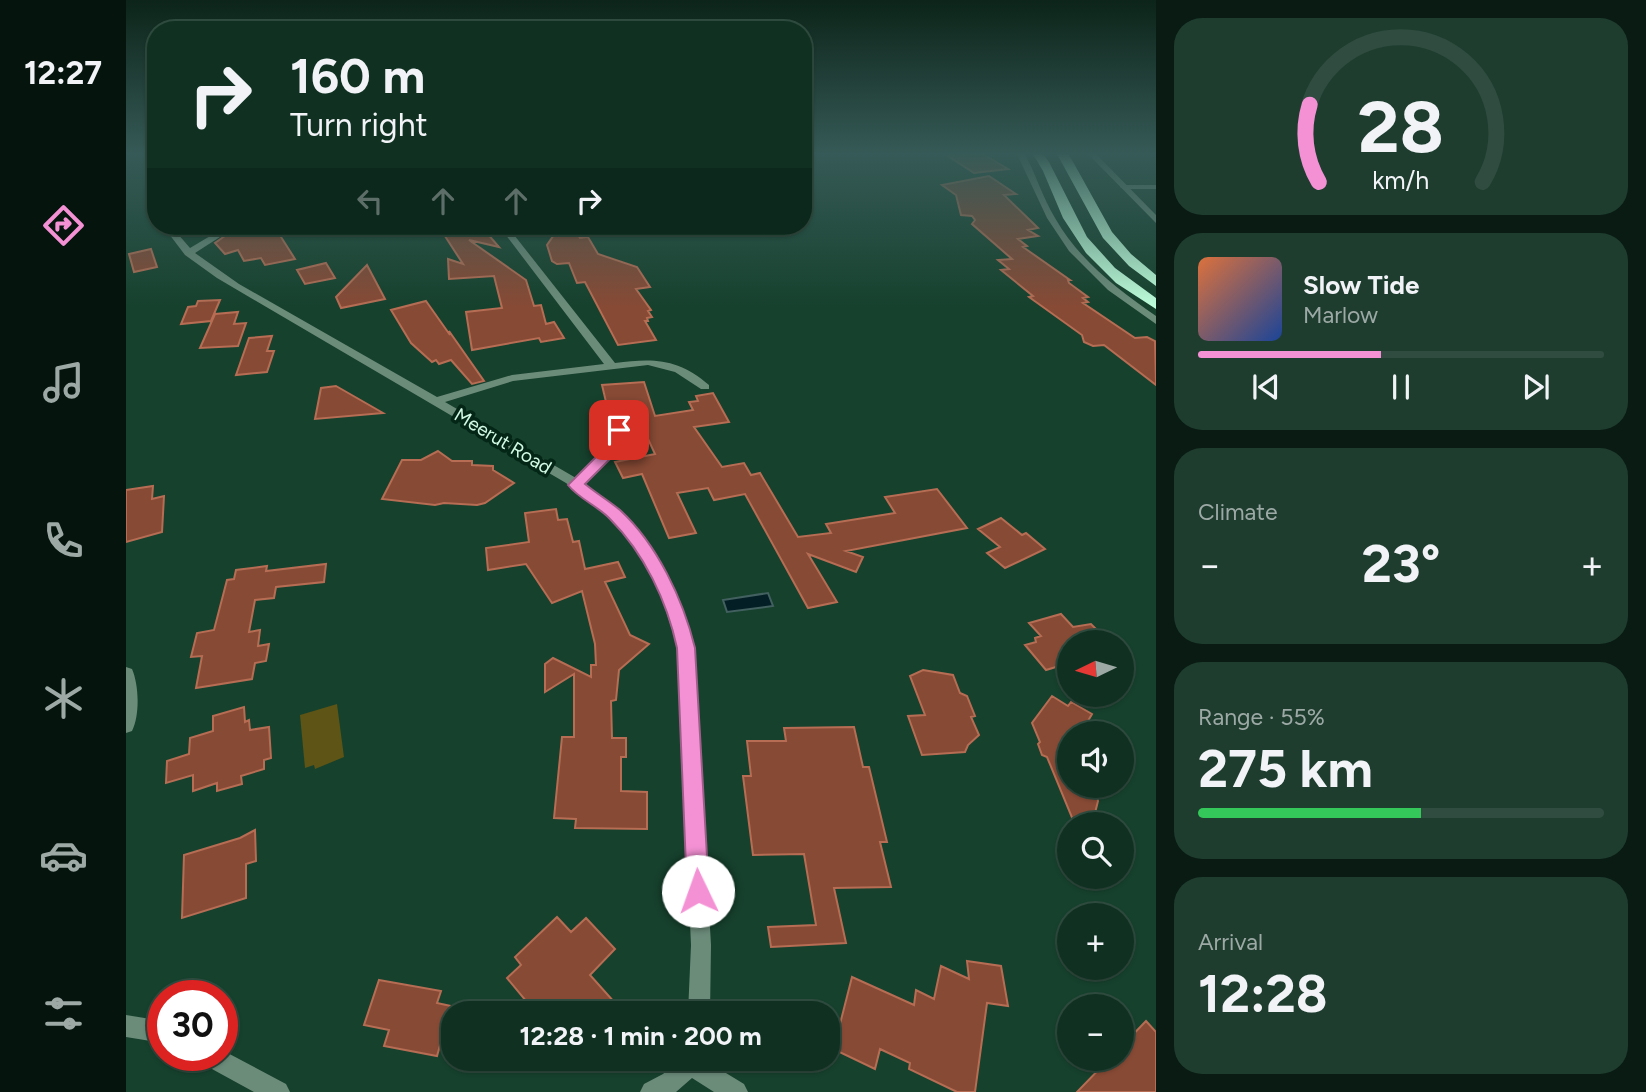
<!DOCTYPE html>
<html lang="en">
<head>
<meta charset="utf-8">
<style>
  body { margin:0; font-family:Figtree,sans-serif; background:#1e3d2f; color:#f1f3f6; height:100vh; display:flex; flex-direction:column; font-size:26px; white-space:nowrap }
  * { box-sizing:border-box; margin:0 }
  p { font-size:23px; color:#9ca9a5 }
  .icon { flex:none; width:38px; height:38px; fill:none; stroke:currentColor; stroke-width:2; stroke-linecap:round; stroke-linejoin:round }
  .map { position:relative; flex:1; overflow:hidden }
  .side { display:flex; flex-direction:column; gap:18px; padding:18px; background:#091b13; width:490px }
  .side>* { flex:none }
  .top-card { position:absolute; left:21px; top:21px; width:665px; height:214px; border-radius:28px; box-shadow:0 2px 5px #0004,0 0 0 2px #304c40; background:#103122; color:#f1f3f6; overflow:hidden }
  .needle { width:46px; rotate:265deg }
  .controls { position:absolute; left:931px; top:630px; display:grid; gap:14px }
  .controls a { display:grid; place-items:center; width:77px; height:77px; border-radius:50%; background:#103122; box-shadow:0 2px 5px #0004,0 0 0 2px #304c40; font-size:35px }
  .speed { position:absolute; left:21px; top:980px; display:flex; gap:14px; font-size:35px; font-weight:700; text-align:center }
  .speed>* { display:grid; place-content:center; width:91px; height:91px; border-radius:50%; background:#103122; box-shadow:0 2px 5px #0004,0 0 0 2px #304c40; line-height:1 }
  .speed .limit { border:10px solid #d22; background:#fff; color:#111 }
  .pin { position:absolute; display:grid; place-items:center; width:60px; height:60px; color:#fff; margin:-30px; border-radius:14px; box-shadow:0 4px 10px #0006 }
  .me { position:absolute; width:77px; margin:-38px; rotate:357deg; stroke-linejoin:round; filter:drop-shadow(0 0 5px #0008) }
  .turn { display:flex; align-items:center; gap:24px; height:147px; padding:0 28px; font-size:32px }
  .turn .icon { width:91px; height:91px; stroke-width:2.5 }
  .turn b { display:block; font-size:49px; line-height:60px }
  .lanes { display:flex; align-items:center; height:66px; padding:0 28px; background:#0003; justify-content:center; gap:35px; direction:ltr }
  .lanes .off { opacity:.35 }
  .big { font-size:52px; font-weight:700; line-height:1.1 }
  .side .widget { flex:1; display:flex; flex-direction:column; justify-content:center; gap:10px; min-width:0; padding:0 24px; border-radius:28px; background:#1e3d2f }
  .side .dial { align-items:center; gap:0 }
  .dial svg { height:182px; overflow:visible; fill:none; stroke:#304c40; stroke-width:7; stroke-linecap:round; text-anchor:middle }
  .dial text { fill:#f1f3f6; stroke:none }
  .song { display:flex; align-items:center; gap:21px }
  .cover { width:84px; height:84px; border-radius:10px; background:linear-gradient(135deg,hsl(20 70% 55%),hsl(220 70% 35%)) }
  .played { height:7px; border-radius:4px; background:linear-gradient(90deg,#f491d4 45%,#304c40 45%) }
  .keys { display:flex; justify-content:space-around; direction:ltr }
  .heat { display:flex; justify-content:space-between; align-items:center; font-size:38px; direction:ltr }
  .charge { height:10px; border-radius:5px; background:linear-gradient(90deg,#34c759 55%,#304c40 0) }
  .trip { position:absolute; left:315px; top:1001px; width:399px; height:70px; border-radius:28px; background:#103122; box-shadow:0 2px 5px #0004,0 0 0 2px #304c40; font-weight:700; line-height:70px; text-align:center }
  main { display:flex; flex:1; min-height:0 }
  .dock { display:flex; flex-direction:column; width:126px; justify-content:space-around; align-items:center; background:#06140e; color:#9ca9a5 }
  .dock .icon { width:49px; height:49px }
  .dock .selected { color:#f491d4 }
  .dock b { font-size:32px; color:#f1f3f6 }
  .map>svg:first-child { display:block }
</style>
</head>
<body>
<main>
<nav class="dock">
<b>12:27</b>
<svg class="icon selected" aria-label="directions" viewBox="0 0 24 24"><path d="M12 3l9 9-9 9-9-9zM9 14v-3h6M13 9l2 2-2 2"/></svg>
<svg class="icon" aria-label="music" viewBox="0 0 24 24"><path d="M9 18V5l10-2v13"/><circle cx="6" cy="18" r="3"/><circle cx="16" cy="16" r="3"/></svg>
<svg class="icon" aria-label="phone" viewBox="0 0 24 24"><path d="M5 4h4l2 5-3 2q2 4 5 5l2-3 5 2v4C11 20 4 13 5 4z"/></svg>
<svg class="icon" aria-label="climate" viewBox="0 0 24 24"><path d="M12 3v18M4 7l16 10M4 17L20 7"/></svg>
<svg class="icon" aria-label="car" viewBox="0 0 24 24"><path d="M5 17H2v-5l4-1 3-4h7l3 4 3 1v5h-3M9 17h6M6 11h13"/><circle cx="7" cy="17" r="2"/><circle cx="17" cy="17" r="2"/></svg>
<svg class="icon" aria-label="filters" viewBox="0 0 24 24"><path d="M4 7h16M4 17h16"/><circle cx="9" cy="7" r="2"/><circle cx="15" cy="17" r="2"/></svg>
</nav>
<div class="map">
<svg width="1030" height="1092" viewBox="0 0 1030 1092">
  <rect width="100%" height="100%" fill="#16412d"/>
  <path fill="#5d5415" d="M211,704L218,757L189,769L188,765L179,768L174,715Z"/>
  <path fill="#041e26" stroke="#42605f" stroke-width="2" d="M642,593L647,606L601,612L597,600Z"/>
  <path fill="#874a35" stroke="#b66d54" stroke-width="2" d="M857,154L882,169L848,173L822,156Z
    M863,176L890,194L878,195L912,228L902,230L912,236L892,239L901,246L897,247L944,280H942L943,283L962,297L957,298L962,302L957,303L1009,338L1021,337L1029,341L1030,385L978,345L967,346L958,342L956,335L903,297L907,296L875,270L883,269L872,260L886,259L846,224L849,220L846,216L835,215L830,195L816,185Z
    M113,226H148L169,259L139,265L135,258L118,261L112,250L99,254L89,243Z
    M311,226H355L373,247L343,240L400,280L408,306L415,305L420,324L428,322L438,338L415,342L413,338L346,350L340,312L376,308L368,276L323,279L322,259L337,264L317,233L310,231Z
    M448,229L454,238L462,237L472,254L511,267L524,287L510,289L525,310L522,311L526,317L521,318L522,321H519L530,340L492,345L459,282L451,283L443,263L431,264L426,261L421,245L430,232Z
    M25,249L31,267L8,272L3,254Z
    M200,263L209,278L179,284L171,270Z
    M241,265L259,299L215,308L210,297Z
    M94,300L85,321L55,324L62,307L70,306L72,301Z
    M300,301L324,335L323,331L358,381L346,384L325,360L313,364L310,360L306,362L285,343L265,310Z
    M112,312L108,324L120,323L112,346L74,348L89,314Z
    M146,336L141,351H148L141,372L110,375L123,338Z
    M518,382L529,416L567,410L563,402L572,401L570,396L587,393L603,422L568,427L596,467L618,463L625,475L634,473L672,537L705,533L700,524L769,513L759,497L811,489L841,528L720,551L737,557L730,572L682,554L711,602L682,608L619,494L588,500L582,488L551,493L570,533L543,538L516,474L497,478L489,462L529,454L510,413L493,415L490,401L480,402L476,385Z
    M210,386L257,413L189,419L195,388Z
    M312,451L326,461H346V465L367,466V470L388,483L359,503L351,505L318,503L309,505L256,499L276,460H295Z
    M27,486L26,499L38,496L36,532L0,542V490Z
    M430,509L432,520L441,519L447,542L453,541L459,569L492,562L499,577L479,582L504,635L523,644L493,670L490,700L485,701L486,738H500V757H495V791L521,792V829L449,828L450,819L428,818L436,737H448V674L419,692V664L427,658L465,677V665H470L469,644L456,591L426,603L400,564L362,570L360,548L403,542L399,513Z
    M875,518L896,535L900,533L919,549L879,568L861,553L874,547L852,529Z
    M200,564L198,582L150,587L148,598L129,600L123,632L134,630L132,646L143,644L140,661L129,663L126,679L70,688L76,656L65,657L71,633L88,630L101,580L108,579L110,570L141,566L140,571Z
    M935,614L947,627L965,624L983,642H943V663L920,670L899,645L910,642L909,638L915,636L903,623Z
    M797,670L827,675L834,693L841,696L849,716L845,717L853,735L842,745L839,752L796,755L782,716L799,715L784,676Z
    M926,696L942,706L945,702L966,714L955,733H943V786H968L972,801L969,813L955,820H947L921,757L916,755L912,744L914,742L906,723Z
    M118,707L119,722L123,720L124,730L143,727L145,758L138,760V769L115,776L116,784L91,791V783L67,791V775L40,783L41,761L63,754L64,738L87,731V716Z
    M728,727L737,767H743L761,842H754L765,887L708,888L720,943L645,947L642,927L690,925L678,854L627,855L617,776H625L621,741H660L658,728Z
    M129,830L130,861L120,864V898L56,918L58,855L114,838Z
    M431,917L445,932L460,918L489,949L464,975L498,1013H410L381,978L395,965L389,957Z
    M841,961L875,966L882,1006L861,1003L849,1092H831L783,1069L784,1063L754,1049L749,1069L705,1048L710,1026L713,1028L726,977L788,1005L790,990L808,999L815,966L843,979Z
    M253,980L315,991L311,1003L325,1006L311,1056L258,1046L263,1030L238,1025Z
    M1020,1021L1030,1032V1092H951L983,1059H996V1046Z"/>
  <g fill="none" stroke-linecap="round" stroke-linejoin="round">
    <path fill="#6c8c7a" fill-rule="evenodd" d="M995,185H1030V189H998L994,187Z
      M37,226H45L64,248L101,226H111L69,253L113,284L311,397L386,375L478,364L373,226H381L489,363C527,358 552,358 583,385V389H575L549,372L522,365L387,381L319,402L450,478L481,447L489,427H497L499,430L491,451L459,484L493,511L529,555L549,593L568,648L585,945L584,1013H562L565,945L552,648L534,593L508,546L483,517L440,483L91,278L59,255Z
      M570,226H580L581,227L577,230Z
      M0,667L6,669C13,685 14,715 6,731L0,733Z
      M0,1015L37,1021V1043L0,1037Z
      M96,1050L160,1084L164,1092H128L75,1063L72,1055H96Z
      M553,1059H577L618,1084L622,1092H588L566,1078L550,1092H514L518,1084L537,1074Z"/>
    <path fill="#6c8c7a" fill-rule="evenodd" d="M891,154H899C910,175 917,198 929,218C953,260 991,289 1030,316V324L982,290L943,251L921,218Z
      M962,154H970L1030,215V223Z"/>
    <path fill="#bdfdda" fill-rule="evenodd" d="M907,154H917L923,162L961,237L989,268L1030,298V309L990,283L960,253L937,218L917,171Z
      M931,154H942L946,160L986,232L1005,254L1030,275V286L1003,266L977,238Z"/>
  </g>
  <linearGradient id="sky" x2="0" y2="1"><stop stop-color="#0c2419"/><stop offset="0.5" stop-color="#365a57"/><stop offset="1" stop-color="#365a57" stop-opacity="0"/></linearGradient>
  <rect width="1030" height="307" fill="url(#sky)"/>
  <path fill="#f491d4" stroke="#9f5e8a" stroke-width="2" d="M493,426L500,430L492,451L459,484C470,493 483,501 494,510C531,544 557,599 569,648L583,891L580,899L572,902L564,899L561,891L551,648C541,601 518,553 484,519C472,506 453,499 442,485L481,446L486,430Z"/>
  <g text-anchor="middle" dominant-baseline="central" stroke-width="7" stroke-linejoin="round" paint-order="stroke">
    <g font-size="19" fill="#d2f9e3" stroke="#032617">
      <text transform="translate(377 441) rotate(31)">Meerut Road</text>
    </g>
  </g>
</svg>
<div class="controls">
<a><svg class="needle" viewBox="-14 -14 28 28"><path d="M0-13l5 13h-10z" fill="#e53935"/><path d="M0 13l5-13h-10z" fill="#9ca9a5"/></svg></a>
<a><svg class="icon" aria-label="sound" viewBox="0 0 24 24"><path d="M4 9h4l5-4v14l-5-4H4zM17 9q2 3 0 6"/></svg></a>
<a><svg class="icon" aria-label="search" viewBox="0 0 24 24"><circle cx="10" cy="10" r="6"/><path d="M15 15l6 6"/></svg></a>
<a>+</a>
<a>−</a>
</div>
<div class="speed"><div class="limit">30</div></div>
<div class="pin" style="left:493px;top:430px;background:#d93025"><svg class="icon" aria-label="arrive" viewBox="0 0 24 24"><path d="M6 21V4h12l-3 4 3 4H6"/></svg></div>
<svg class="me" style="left:572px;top:891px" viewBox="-20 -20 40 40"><circle r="19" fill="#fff"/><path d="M0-13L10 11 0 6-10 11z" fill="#f491d4"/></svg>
<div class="trip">12:28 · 1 min · 200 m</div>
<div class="top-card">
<div class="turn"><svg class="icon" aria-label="right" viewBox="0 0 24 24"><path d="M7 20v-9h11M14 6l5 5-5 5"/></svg><div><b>160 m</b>Turn right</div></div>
<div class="lanes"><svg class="icon off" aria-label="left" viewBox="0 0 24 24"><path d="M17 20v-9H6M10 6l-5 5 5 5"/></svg><svg class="icon off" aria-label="ahead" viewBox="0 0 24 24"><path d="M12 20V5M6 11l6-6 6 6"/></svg><svg class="icon off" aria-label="ahead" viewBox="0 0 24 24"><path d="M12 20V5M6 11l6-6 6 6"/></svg><svg class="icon" aria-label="right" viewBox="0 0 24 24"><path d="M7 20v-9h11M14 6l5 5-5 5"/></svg></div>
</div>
</div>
<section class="side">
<div class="widget dial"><svg viewBox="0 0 100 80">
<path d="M14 69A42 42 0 1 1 86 69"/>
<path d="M14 69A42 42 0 0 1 10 35" stroke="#f491d4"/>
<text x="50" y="56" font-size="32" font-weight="700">28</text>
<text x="50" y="72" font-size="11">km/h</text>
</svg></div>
<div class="widget">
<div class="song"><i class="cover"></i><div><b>Slow Tide</b><p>Marlow</p></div></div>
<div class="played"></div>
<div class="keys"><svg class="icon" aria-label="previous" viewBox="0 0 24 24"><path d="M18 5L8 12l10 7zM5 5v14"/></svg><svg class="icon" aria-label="pause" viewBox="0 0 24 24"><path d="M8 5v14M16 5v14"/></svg><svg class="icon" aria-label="next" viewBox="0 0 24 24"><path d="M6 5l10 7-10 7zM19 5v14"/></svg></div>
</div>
<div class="widget"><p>Climate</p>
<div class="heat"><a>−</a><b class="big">23°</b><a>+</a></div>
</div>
<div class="widget"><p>Range · 55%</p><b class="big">275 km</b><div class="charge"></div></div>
<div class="widget"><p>Arrival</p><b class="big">12:28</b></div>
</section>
</main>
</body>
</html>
